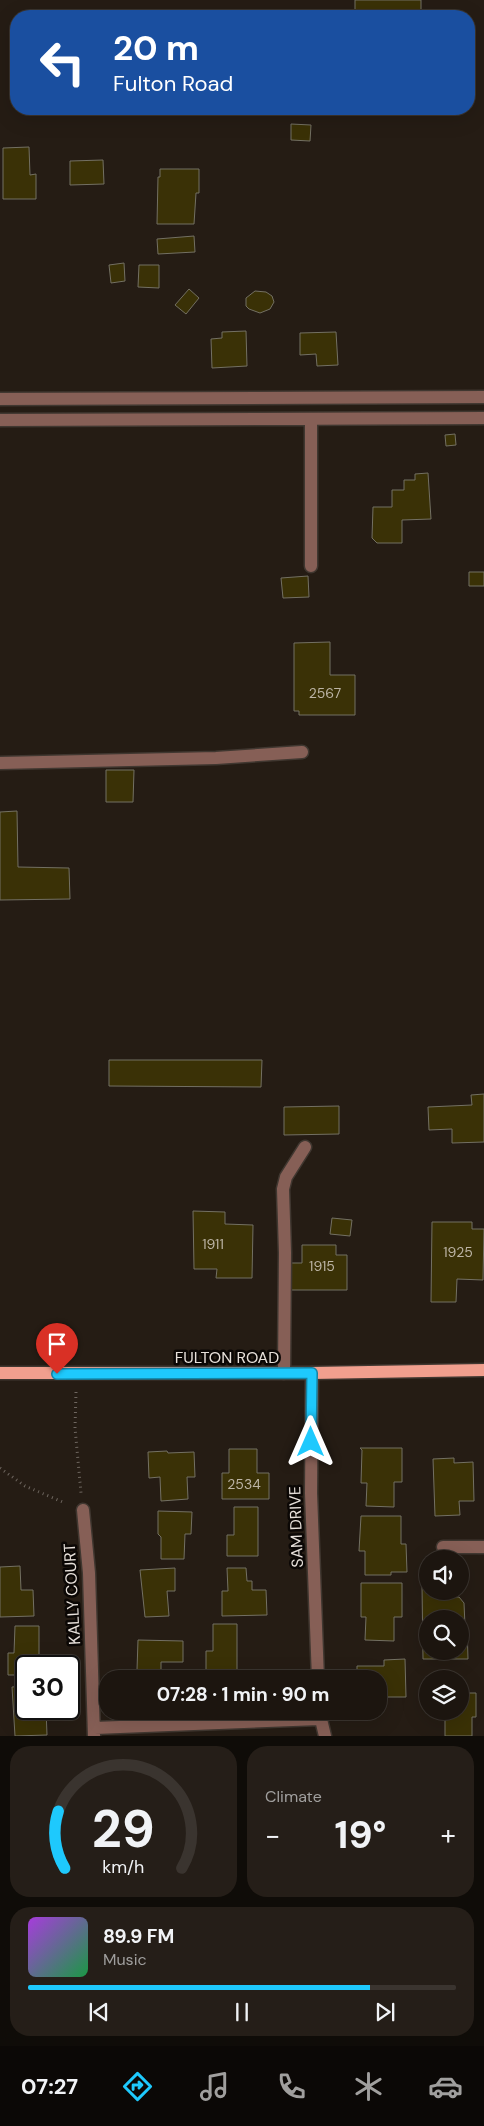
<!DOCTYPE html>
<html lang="en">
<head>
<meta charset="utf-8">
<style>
  body { margin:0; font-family:"DM Sans",sans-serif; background:#251e18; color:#f1f3f6; height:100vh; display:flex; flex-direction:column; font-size:19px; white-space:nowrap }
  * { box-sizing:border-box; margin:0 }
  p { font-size:16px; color:#a09f9e }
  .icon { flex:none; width:28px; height:28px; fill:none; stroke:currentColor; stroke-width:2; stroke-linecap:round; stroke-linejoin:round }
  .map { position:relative; height:1736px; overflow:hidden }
  .drawer { display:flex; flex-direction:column; gap:10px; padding:10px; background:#0f0c08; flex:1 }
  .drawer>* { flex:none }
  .guide { position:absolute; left:10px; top:10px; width:465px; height:105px; border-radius:20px; box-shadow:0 5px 20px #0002,0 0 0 1px #3a342f; background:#1a4fa0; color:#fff; overflow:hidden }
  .tools { position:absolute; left:419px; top:1550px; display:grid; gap:10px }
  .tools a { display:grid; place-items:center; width:50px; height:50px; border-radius:50%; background:#1c150f; box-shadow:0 5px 20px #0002,0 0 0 1px #3a342f; font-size:25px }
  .speed { position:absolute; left:15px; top:1655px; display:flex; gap:10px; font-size:25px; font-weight:700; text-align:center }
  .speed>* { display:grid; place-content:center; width:65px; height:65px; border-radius:50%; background:#1c150f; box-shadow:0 5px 20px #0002,0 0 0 1px #3a342f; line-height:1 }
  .speed .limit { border:2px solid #111; border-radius:8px; background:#fff; color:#111 }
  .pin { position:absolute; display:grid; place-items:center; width:42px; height:42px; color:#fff; margin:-51px -21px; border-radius:50% 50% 50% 0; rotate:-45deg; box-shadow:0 0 5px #0007 }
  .pin .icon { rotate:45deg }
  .me { position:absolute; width:55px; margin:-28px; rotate:0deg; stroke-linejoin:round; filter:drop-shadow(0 0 4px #0008) }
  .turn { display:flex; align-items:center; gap:18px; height:105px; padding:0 20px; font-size:22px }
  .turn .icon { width:65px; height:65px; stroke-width:2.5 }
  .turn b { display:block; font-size:35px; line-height:42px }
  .big { font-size:38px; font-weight:700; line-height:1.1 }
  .drawer .card { flex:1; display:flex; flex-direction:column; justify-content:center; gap:8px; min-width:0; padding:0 18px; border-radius:20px; background:#251e18 }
  .drawer .dial { align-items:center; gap:0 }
  .dial svg { height:130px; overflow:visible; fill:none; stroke:#3a342f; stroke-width:7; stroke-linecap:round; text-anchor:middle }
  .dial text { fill:#f1f3f6; stroke:none }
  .song { display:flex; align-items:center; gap:15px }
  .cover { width:60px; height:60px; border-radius:8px; background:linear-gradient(135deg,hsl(280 70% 55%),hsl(140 70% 35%)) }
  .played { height:5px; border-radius:2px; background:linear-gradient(90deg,#1ec9fd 80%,#3a342f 80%) }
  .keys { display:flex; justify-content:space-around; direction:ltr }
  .heat { display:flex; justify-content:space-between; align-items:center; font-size:28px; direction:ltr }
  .drawer .tiles { flex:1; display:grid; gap:10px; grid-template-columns:1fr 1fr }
  .card:last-child { grid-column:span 2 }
  .trip { position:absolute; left:99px; top:1670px; width:288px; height:50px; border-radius:20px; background:#1c150f; box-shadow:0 5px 20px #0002,0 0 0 1px #3a342f; font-weight:700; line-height:50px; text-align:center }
  .tabs { display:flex; height:80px; justify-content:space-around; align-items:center; background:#0b0806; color:#a09f9e }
  .tabs .icon { width:35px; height:35px }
  .tabs .on { color:#1ec9fd }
  .tabs b { font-size:22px; color:#f1f3f6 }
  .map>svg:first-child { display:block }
</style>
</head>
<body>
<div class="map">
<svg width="484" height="1736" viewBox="0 0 484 1736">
  <rect width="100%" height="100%" fill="#251c14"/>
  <path fill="#3a3106" stroke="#737063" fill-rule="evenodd" d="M355,0H421V10H406V14H355Z
    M183,109H217V115L183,114Z
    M259,109H278V112H259Z
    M291,124L311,125L310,141L291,140Z
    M29,147L30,175L36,174V199H3V148Z
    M103,160L104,184L70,185V161Z
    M160,169H199V193H196L194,224H157L158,177H160Z
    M194,236L195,252L158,254L157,239Z
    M124,263L125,281L111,283L109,265Z
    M139,265H159V288L138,287Z
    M189,289L199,298L186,314L175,305Z
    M255,291L266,292L272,296L274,302L270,309L260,313L249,309L246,306V298Z
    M246,331L247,366L212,368L211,339L222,338V332Z
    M336,332L338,365L317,366L316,354L300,355V333Z
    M455,434L456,445L446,446L445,435Z
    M428,473L431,519L402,520V543H377L372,538L373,507H392V490H404V480H415V474Z
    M469,572H484V586H469Z
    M308,576L309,597L283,598L281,578Z
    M330,642V675H355V715H299V711H294V643Z
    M106,770H134L133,802H106Z
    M17,811L18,867L69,868L70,899L0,900V812Z
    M109,1060H262L261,1087L109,1086Z
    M484,1094V1142L452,1143V1129L429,1130L428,1107L472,1105L471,1095Z
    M339,1106V1134L284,1135V1107Z
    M193,1211L225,1212V1224L253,1225L252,1278H216L217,1269H194Z
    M332,1218L352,1220L350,1236L330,1234Z
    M432,1222H472V1229H484L483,1280L457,1279L456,1302H431Z
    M302,1245H336V1255H347V1290H291V1263H302Z
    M360,1448H402V1482H394V1507L366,1506L367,1483H361L362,1450Z
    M229,1449H257V1473H269V1499H222V1473H229Z
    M167,1451L168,1453L194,1452L195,1477H187L188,1499L161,1501L160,1477L149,1478L148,1452Z
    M454,1458V1463L473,1462L474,1501H459L460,1515L435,1516L433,1459Z
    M234,1507H258V1556H227V1535H234Z
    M158,1511L192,1512L191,1534H185L184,1559H161V1537L158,1534Z
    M361,1516H401V1544H406L407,1572H391V1575H365V1551H359Z
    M20,1566L21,1590H33L34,1616L0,1617V1567Z
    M175,1568V1591H167L169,1616L145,1617L140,1570Z
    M227,1568H246L247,1581H252V1590H266L267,1615L222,1616V1591H228Z
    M361,1583H402V1617H394V1641L365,1640L366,1617H361Z
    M422,1586H428V1591H452V1597H459L464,1603L465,1626H467L468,1659H423ZM428,1619H460V1651H428Z
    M213,1624H237V1672H206V1651H213Z
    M15,1626H39V1666H26V1675H8V1653H14Z
    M138,1640L183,1641V1662H161V1670H137Z
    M405,1659L406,1697H387L385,1691H378V1679H357V1666H384V1660Z
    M26,1686V1709H46L47,1735L15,1736L12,1687Z
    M460,1693H476V1717H472V1736H445V1715H433V1711H460Z"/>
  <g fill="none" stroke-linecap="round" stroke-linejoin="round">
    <g stroke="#403730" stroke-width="15">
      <path id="minor" d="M0,399L484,397
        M0,420L484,418
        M311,420V566
        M0,763L216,758L302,752
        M284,1373L285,1253L283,1189L286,1177L305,1147
        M312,1373L311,1493L318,1679
        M83,1510L89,1573L94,1736
        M443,1547H484
        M319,1711L325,1736
        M95,1728L319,1719"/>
    </g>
    <g stroke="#403730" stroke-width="15">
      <path id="major" d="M0,1373H312L484,1370"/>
    </g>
    <path stroke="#6e665f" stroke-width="3" stroke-dasharray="1 4" stroke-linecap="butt" d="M76,1392L75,1428L81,1493
      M0,1468L25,1486L65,1503"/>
    <use href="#minor" stroke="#865f56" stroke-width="12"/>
    <use href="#major" stroke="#f19f8e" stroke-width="12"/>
  </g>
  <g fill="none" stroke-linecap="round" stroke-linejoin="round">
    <g stroke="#1483a4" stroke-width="12">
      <path id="route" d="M57,1374L312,1373L311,1442"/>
    </g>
    <use href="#route" stroke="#1ec9fd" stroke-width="9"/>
  </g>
  <g text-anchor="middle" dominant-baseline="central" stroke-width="5" stroke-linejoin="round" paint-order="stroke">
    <g font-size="14" fill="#bcb4a5">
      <text x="325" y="693">2567</text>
      <text x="213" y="1244">1911</text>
      <text x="458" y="1252">1925</text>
      <text x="322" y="1266">1915</text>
      <text x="244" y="1484">2534</text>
    </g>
    <g font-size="16" fill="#e7e0da" stroke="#0b0705">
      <text x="227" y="1357">FULTON ROAD</text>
      <text transform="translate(296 1527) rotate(-92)">SAM DRIVE</text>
      <text transform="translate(72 1594) rotate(-93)">KALLY COURT</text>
    </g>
  </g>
</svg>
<div class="tools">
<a><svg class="icon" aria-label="sound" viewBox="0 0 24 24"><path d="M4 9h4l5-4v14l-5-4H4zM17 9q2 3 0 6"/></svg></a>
<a><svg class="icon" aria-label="search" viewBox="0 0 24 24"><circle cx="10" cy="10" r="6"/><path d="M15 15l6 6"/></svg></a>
<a><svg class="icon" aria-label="layers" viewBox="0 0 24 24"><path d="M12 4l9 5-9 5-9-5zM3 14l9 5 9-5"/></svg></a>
</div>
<div class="speed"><div class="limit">30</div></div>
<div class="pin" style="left:57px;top:1374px;background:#d93025"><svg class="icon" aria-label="arrive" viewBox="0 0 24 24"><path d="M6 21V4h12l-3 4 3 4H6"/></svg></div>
<svg class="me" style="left:311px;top:1442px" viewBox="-20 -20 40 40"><path d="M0-17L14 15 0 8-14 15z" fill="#1ec9fd" stroke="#fff" stroke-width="4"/></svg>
<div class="trip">07:28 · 1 min · 90 m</div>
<div class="guide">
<div class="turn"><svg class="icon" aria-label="left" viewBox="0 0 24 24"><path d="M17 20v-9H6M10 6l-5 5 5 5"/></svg><div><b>20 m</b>Fulton Road</div></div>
</div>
</div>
<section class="drawer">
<div class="tiles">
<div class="card dial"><svg viewBox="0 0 100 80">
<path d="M14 69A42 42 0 1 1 86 69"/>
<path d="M14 69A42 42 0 0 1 10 34" stroke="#1ec9fd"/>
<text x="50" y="56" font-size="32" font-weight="700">29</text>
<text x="50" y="72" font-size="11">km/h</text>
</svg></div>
<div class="card"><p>Climate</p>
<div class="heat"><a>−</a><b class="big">19°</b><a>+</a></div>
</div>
<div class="card">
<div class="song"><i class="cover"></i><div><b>89.9 FM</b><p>Music</p></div></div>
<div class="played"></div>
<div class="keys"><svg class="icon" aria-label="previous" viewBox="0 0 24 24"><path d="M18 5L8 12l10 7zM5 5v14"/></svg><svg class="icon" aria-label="pause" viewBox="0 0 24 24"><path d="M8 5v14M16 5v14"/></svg><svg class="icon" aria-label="next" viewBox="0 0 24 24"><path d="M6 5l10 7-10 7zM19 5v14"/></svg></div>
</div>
</div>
</section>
<nav class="tabs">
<b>07:27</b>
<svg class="icon on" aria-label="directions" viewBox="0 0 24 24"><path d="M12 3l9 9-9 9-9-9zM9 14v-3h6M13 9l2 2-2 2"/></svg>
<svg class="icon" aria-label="music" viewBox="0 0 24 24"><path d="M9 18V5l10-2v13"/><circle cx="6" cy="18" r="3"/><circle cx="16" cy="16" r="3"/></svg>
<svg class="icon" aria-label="phone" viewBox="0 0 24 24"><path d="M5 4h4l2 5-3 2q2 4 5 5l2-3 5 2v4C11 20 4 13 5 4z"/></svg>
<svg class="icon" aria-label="climate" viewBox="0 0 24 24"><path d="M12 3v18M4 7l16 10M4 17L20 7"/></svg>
<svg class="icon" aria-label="car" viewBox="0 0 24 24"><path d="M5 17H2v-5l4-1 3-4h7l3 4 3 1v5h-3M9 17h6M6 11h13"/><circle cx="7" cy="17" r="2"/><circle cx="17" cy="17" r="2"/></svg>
</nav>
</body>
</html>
